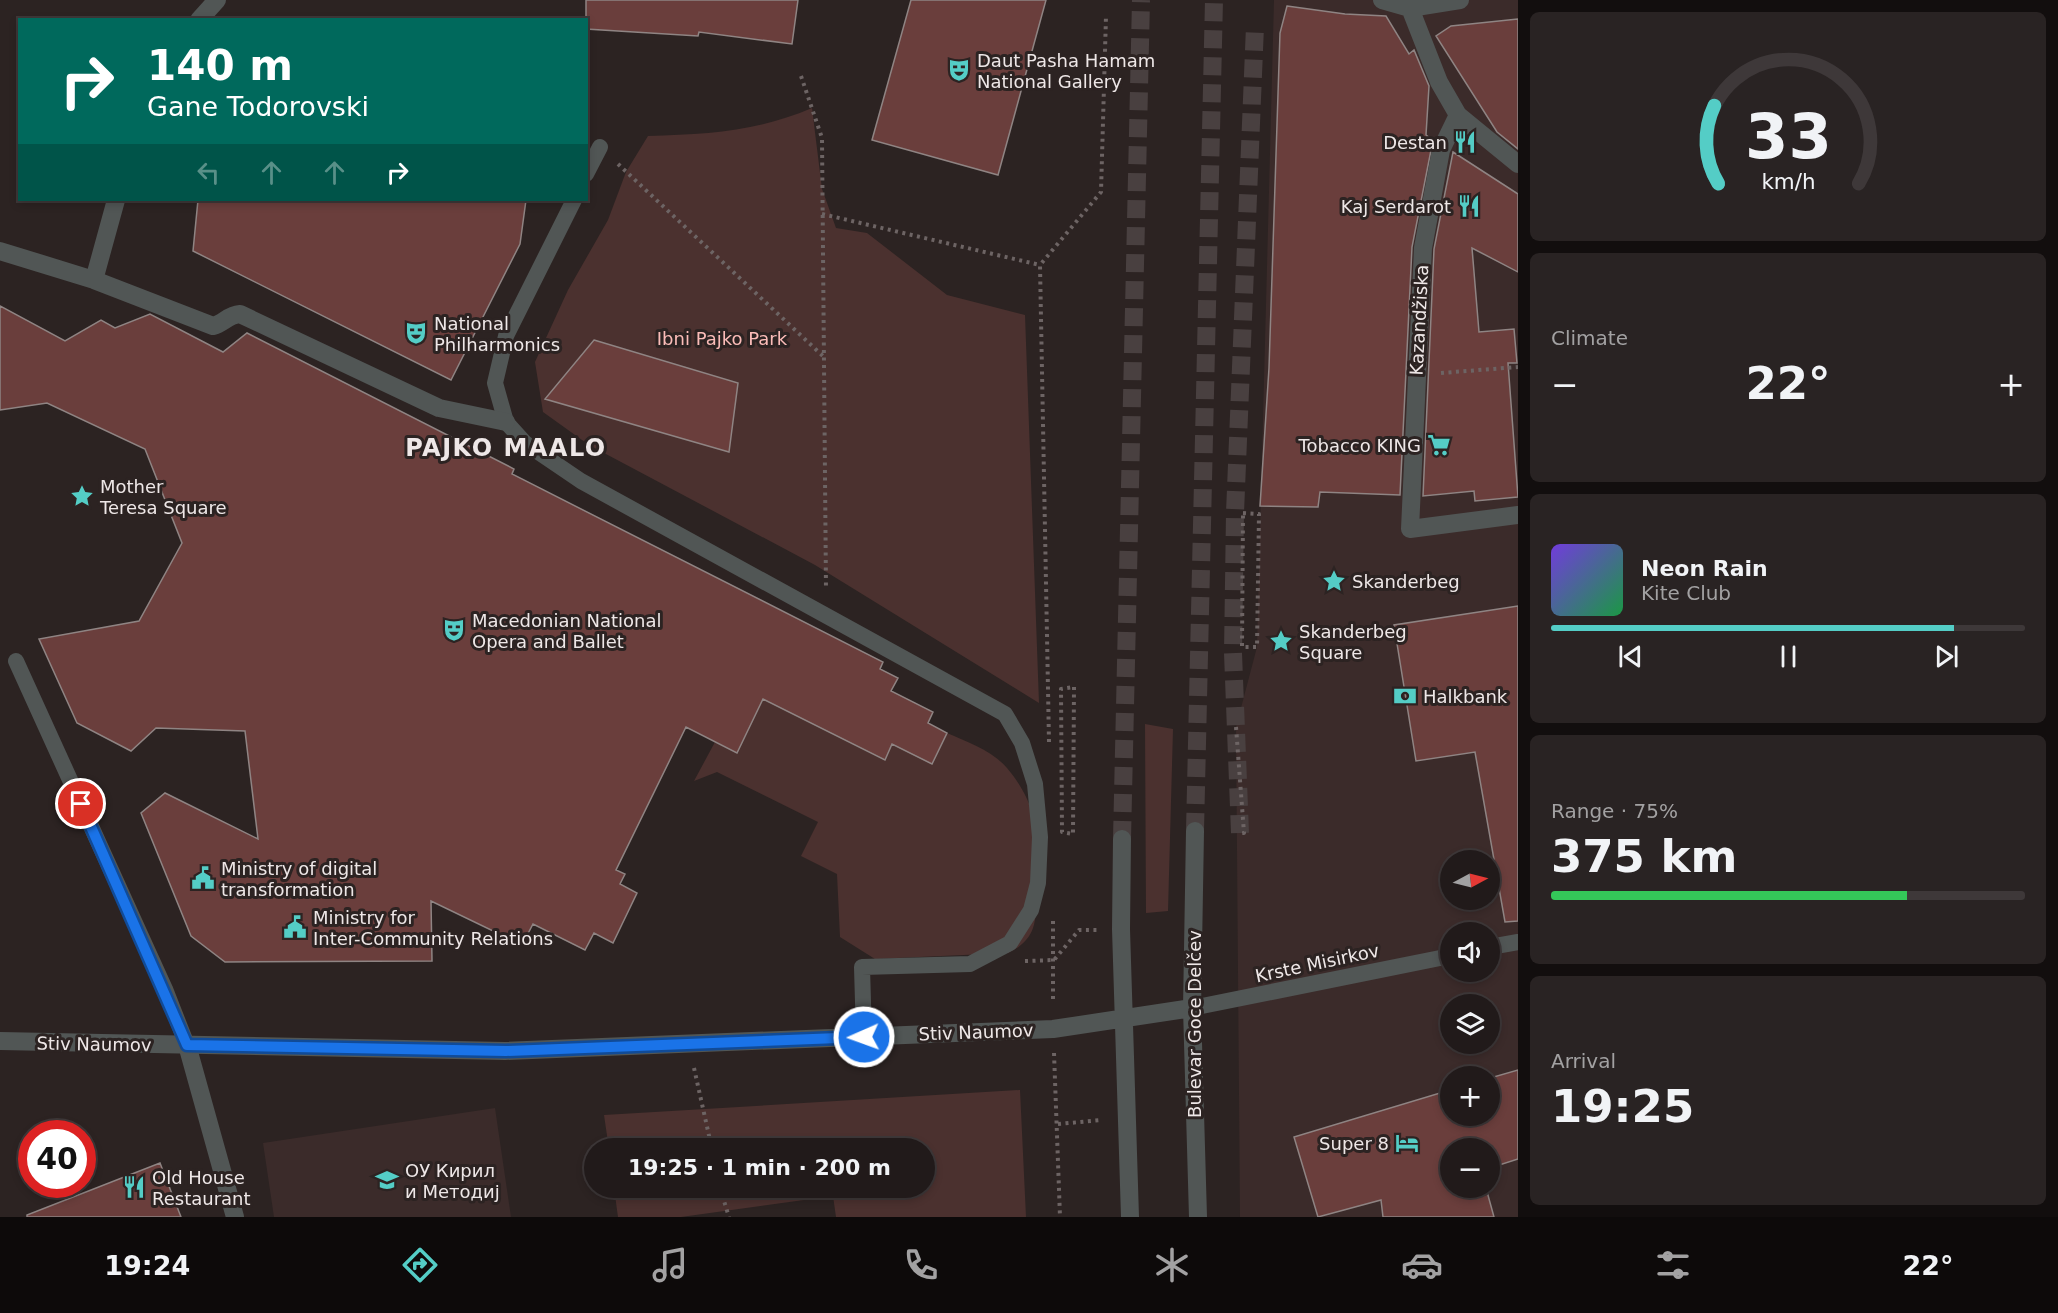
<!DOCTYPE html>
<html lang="en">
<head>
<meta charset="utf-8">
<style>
  body { margin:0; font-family:"DejaVu Sans",sans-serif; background:#292323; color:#f1f3f6; height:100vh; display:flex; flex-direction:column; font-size:22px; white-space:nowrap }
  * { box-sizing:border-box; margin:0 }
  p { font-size:20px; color:#a2a1a2 }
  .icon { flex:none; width:33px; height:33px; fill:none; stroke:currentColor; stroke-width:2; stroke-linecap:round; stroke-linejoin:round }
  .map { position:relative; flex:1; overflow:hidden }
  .details { display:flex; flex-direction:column; gap:12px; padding:12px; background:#120e0e; width:540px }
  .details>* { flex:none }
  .top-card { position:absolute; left:18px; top:18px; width:570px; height:183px; border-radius:0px; box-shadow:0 3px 9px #0003,0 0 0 2px #3e3839; background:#00695c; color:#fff; overflow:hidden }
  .needle { width:39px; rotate:83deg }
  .fabs { position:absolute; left:1440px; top:850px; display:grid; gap:12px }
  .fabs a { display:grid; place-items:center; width:60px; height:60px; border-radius:50%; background:#211a1a; box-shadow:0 3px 9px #0003,0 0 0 2px #3e3839; font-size:30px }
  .speed { position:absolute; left:18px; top:1120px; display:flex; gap:12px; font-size:30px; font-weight:700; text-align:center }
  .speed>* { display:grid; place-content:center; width:78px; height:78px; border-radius:50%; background:#211a1a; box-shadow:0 3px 9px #0003,0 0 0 2px #3e3839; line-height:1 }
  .speed .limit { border:9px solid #d22; background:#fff; color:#111 }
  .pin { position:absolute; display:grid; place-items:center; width:51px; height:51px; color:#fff; margin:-26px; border:3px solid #fff; border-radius:50%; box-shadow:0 2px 6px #0007 }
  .me { position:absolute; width:66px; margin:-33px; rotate:268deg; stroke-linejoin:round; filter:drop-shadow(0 0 4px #0008) }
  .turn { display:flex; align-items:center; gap:21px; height:126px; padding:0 30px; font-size:27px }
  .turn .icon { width:78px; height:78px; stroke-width:2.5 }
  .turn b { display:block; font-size:42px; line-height:51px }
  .lanes { display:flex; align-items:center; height:57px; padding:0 30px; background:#0003; justify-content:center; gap:30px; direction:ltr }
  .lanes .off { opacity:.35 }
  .big { font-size:45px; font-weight:800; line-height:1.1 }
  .details .tile { flex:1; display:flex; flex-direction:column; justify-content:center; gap:9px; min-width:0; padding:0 21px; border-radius:9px; background:#292323 }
  .details .dial { align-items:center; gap:0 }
  .dial svg { height:156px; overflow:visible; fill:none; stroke:#3e3839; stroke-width:7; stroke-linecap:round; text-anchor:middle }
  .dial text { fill:#f1f3f6; stroke:none }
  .song { display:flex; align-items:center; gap:18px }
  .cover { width:72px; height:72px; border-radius:9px; background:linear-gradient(135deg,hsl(260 70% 55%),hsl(140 70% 35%)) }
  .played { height:6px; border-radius:3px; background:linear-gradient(90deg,#54cdc6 85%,#3e3839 85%) }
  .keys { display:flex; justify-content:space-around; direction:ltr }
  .heat { display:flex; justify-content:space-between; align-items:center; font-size:33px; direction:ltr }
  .charge { height:9px; border-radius:4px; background:linear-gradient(90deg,#34c759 75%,#3e3839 0) }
  .trip { position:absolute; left:584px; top:1138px; width:351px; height:60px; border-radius:30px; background:#211a1a; box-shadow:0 3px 9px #0003,0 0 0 2px #3e3839; font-weight:800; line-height:60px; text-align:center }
  .menu { display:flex; height:96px; justify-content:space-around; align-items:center; background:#0d0a0a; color:#a2a1a2 }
  .menu .icon { width:42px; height:42px }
  .menu .selected { color:#54cdc6 }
  .menu b { font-size:27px; color:#f1f3f6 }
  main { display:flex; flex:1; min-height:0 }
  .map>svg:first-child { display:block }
</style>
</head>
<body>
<main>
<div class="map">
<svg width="1518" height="1217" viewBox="0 0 1518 1217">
  <rect width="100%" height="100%" fill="#2c2322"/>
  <path fill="#3b2b2a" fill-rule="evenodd" d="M1274,0H1518V1217H1240L1236,727L1257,647ZM1450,861H1490V900H1450ZM1450,933H1490V972H1450ZM1450,1005H1490V1044H1450ZM1450,1077H1490V1116H1450ZM1450,1149H1490V1188H1450Z
    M495,1108L511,1217H274L263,1143Z"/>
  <path fill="#4b312f" d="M812,108L822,189L836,228L867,233L947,295L1025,315L1039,703L815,565L589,445L543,412L535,362L568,290L608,220L626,172L648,136C709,134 755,132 812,108Z
    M763,699L884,760L892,744L932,764L947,733C967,742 992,750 1007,768C1019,782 1031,802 1034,821C1037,841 1040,910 1033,928C1029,940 1019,948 1008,953L875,959L840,937L837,874L801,856L818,822L717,772L694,781L715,742L737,752Z
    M1145,724L1173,729L1168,911L1146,913Z
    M1020,1090L1026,1217H836L833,1196L681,1217H618L614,1188H924V1149H609L604,1115Z"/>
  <path fill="#6a3e3c" stroke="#8f8483" stroke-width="1.5" d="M586,0H798L792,44L699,32L698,36L586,29Z
    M911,0H1046L998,175L872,140Z
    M1287,6L1345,14L1386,16L1409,54L1414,50L1429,86L1426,135L1433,140L1412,247L1400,495L1320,492L1318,507L1260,506L1269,368L1280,33Z
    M1518,19V149L1497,132L1436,36L1451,26Z
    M1453,152L1518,194V272L1472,248L1479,332L1514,329L1517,363H1508L1518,497L1475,501L1474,491L1423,496L1434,249Z
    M198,200H526L520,244L451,380L193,251Z
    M0,306L65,341L101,320L115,328L150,314L223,352L247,333L514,469L512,474L883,662L880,669L898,678L891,691L933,712L928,723L947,733L932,764L892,744L885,760L763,699L737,753L686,727L616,870L625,874L620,884L637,893L613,943L594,933L585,950L533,924L522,945L431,901L432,961L225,962L191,936L141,813L165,793L258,839L245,731L156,728L131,751L77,723L39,639L139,621L182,543L145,449L47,403L0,410Z
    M594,340L738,383L729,452L545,399Z
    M1518,606V921L1505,922L1475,752L1416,761L1394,625Z
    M1518,1070V1159L1490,1168V1149H1450V1188H1486L1494,1217H1383L1381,1200L1318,1217L1294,1137L1450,1090V1116H1490V1078Z
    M160,1163L181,1217H27V1215Z"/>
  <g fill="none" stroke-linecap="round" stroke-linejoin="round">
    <path stroke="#494040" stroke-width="18" stroke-dasharray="18 9" stroke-linecap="butt" d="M1240,833L1233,653L1235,513L1255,26"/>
    <path stroke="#494040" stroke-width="18" stroke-dasharray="18 9" stroke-linecap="butt" d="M1195,831L1214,0
      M1122,839L1141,0"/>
    <path stroke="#6d6464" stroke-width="4" stroke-dasharray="3 4.5" stroke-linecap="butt" d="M801,76L822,138L826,589
      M618,164L825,358
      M822,214L1040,265
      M1441,373L1518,367
      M1243,513L1259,514L1257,647H1242Z
      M1074,687L1073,834L1062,832L1061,689Z
      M1236,727L1244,833H1240
      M1049,742L1040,265L1101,192L1106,16
      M1053,921V1003
      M1025,961L1054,960L1079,930H1097
      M1054,1053L1060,1217
      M694,1068L712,1149
      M1058,1124L1102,1120
      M720,1188L729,1217"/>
    <path stroke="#515655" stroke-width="16" d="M586,174L600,147
      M574,200L506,336L495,383L506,422L525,443L581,481L1005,714L1022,743L1035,784L1040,837L1038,883L1031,910L1010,943L970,964L862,967L864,1037
      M16,661L165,989L187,1045
      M1490,947L1518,942
      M1192,1008L1450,956"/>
    <path stroke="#515655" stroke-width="18" d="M1382,0L1410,8L1460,0
      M1410,8L1439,82L1458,115L1518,164
      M199,20L217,0
      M1458,115L1441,150L1423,248L1410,529L1518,515
      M0,251L94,280L213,326C224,323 228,315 240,314L439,408L506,422
      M94,280L116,200"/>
    <path stroke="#515655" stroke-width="18" d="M187,1045L235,1217"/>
    <path stroke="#515655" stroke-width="18" d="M1195,831L1192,1008L1198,1217
      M1122,839L1121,929L1130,1217
      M0,1041L505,1051L1053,1029L1192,1008"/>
  </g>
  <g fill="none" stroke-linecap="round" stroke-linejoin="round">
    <g stroke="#114b97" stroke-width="15">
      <path id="route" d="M81,804L187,1045L506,1051L864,1037"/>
    </g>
    <use href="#route" stroke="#1a73e8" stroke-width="10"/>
  </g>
  <defs>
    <g id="theatre-bare" transform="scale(1.8)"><path d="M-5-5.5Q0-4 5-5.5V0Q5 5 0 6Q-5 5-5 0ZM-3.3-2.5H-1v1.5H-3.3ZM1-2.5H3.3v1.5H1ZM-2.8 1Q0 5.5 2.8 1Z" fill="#54cdc6" stroke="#2c2322" stroke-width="2.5" paint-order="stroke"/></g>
    <g id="restaurant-bare" transform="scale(1.8)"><path d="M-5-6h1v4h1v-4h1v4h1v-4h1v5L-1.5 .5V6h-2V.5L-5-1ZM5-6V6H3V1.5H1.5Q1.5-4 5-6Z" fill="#54cdc6" stroke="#2c2322" stroke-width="2.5" paint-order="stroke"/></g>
    <g id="supermarket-bare" transform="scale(1.8)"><path d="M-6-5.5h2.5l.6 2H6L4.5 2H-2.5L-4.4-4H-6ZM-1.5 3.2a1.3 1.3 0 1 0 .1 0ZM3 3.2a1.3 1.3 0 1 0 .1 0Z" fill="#54cdc6" stroke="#2c2322" stroke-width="2.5" paint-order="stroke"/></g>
    <g id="sight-bare" transform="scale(1.8)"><path d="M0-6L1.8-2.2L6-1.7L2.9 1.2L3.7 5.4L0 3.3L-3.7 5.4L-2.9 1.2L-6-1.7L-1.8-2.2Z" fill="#54cdc6" stroke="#2c2322" stroke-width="2.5" paint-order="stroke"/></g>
    <g id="bank-bare" transform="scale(1.8)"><path d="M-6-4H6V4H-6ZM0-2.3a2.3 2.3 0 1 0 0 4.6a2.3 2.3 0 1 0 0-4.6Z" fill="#54cdc6" stroke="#2c2322" stroke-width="2.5" paint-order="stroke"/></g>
    <g id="civic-bare" transform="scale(1.8)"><path d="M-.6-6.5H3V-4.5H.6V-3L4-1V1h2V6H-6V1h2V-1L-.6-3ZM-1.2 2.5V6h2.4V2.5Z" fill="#54cdc6" stroke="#2c2322" stroke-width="2.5" paint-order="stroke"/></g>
    <g id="hotel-bare" transform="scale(1.8)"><path d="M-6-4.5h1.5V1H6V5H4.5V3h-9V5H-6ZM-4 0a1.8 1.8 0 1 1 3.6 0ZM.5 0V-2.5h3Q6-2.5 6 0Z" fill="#54cdc6" stroke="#2c2322" stroke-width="2.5" paint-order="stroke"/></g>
    <g id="school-bare" transform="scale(1.8)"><path d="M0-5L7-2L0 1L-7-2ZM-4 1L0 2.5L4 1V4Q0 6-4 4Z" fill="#54cdc6" stroke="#2c2322" stroke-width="2.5" paint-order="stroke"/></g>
  </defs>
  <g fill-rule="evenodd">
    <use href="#theatre-bare" x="959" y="70"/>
    <use href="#restaurant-bare" x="1465" y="142"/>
    <use href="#restaurant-bare" x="1469" y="206"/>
    <use href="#theatre-bare" x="416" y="333"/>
    <use href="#supermarket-bare" x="1439" y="445"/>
    <use href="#sight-bare" x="82" y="496"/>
    <use href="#sight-bare" x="1334" y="581"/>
    <use href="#theatre-bare" x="454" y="630"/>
    <use href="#sight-bare" x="1281" y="641"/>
    <use href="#bank-bare" x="1405" y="696"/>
    <use href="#civic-bare" x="203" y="878"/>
    <use href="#civic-bare" x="295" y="927"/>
    <use href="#hotel-bare" x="1407" y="1143"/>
    <use href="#school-bare" x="387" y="1180"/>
    <use href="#restaurant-bare" x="134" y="1187"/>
  </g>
  <g text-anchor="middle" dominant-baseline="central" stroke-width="6" stroke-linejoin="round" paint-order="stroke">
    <g font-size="18" fill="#eee7e7" stroke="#2c2322" text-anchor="start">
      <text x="977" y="60">Daut Pasha Hamam<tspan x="977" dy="21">National Gallery</tspan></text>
      <text x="1447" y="142" text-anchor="end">Destan</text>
      <text x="1451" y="206" text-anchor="end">Kaj Serdarot</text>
      <text x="434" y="323">National<tspan x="434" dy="21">Philharmonics</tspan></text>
      <text x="1421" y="445" text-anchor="end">Tobacco KING</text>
      <text x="100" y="486">Mother<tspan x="100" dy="21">Teresa Square</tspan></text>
      <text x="1352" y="581">Skanderbeg</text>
      <text x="472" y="620">Macedonian National<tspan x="472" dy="21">Opera and Ballet</tspan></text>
      <text x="1299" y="631">Skanderbeg<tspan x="1299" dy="21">Square</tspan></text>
      <text x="1423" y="696">Halkbank</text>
      <text x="221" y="868">Ministry of digital<tspan x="221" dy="21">transformation</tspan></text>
      <text x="313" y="917">Ministry for<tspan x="313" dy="21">Inter-Community Relations</tspan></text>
      <text x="1389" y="1143" text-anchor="end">Super 8</text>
      <text x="405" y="1170">ОУ Кирил<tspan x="405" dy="21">и Методиј</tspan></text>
      <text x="152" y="1177">Old House<tspan x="152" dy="21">Restaurant</tspan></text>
    </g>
    <g font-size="18" fill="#eee7e7" stroke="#2c2322">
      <text transform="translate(1419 320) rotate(-87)">Kazandžiska</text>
      <text transform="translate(1317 963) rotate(-12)">Krste Misirkov</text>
      <text transform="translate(1194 1024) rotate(-90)">Bulevar Goce Delčev</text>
      <text transform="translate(976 1032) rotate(-2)">Stiv Naumov</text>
      <text transform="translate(94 1044) rotate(1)">Stiv Naumov</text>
    </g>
    <g font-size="18" fill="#fbbcb8" stroke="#2c2322">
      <text x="722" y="338">Ibni Pajko Park</text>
    </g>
    <g font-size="24" font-weight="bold" letter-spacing="1.5" fill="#eee7e7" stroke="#2c2322">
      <text x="506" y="448">PAJKO MAALO</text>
    </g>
  </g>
</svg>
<div class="fabs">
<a><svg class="needle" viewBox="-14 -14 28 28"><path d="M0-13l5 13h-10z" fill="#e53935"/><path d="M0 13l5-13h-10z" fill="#a2a1a2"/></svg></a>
<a><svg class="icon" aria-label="sound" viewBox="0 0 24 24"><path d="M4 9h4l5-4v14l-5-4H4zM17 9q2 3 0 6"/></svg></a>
<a><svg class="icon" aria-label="layers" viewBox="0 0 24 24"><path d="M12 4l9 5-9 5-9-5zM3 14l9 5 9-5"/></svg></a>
<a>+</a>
<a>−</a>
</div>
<div class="speed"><div class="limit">40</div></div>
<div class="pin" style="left:81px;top:804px;background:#d93025"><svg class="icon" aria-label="arrive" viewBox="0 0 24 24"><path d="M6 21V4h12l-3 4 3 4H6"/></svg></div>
<svg class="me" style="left:864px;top:1037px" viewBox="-20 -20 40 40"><circle r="17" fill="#1a73e8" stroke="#fff" stroke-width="3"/><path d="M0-11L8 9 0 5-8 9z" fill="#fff"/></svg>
<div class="trip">19:25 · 1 min · 200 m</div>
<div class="top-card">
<div class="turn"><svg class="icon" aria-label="right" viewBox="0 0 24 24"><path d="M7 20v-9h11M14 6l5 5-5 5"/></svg><div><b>140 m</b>Gane Todorovski</div></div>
<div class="lanes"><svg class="icon off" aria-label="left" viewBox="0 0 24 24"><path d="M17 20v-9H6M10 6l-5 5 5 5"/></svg><svg class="icon off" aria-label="ahead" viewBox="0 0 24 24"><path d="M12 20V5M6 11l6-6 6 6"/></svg><svg class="icon off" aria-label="ahead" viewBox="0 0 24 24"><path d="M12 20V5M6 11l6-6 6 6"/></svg><svg class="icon" aria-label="right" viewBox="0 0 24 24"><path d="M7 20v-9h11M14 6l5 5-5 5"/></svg></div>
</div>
</div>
<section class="details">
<div class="tile dial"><svg viewBox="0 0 100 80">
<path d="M14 69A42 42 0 1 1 86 69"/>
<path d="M14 69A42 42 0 0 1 12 29" stroke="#54cdc6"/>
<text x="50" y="56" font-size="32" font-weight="700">33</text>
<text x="50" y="72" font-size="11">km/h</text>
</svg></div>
<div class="tile"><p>Climate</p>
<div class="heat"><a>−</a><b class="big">22°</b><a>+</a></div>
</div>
<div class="tile">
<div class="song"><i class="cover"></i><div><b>Neon Rain</b><p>Kite Club</p></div></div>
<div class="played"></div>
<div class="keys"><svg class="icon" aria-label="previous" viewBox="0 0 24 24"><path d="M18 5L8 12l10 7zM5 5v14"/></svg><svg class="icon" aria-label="pause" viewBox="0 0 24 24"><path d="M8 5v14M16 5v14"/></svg><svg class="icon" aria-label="next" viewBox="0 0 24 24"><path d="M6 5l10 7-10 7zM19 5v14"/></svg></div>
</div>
<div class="tile"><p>Range · 75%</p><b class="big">375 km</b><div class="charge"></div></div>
<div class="tile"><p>Arrival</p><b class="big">19:25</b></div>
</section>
</main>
<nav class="menu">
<b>19:24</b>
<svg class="icon selected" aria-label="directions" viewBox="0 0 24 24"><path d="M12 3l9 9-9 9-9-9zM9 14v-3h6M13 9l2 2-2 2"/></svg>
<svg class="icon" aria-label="music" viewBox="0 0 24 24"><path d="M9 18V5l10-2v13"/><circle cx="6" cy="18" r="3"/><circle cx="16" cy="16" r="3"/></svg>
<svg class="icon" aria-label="phone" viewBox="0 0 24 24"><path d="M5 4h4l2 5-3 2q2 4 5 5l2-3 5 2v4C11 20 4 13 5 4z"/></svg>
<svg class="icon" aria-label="climate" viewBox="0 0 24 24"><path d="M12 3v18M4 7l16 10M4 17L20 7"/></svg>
<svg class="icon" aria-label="car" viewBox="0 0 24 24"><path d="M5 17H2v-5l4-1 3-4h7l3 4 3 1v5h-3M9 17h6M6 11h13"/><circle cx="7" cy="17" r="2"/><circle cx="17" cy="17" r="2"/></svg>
<svg class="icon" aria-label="filters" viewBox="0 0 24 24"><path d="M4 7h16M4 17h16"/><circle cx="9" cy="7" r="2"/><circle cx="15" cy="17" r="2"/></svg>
<b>22°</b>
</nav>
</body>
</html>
